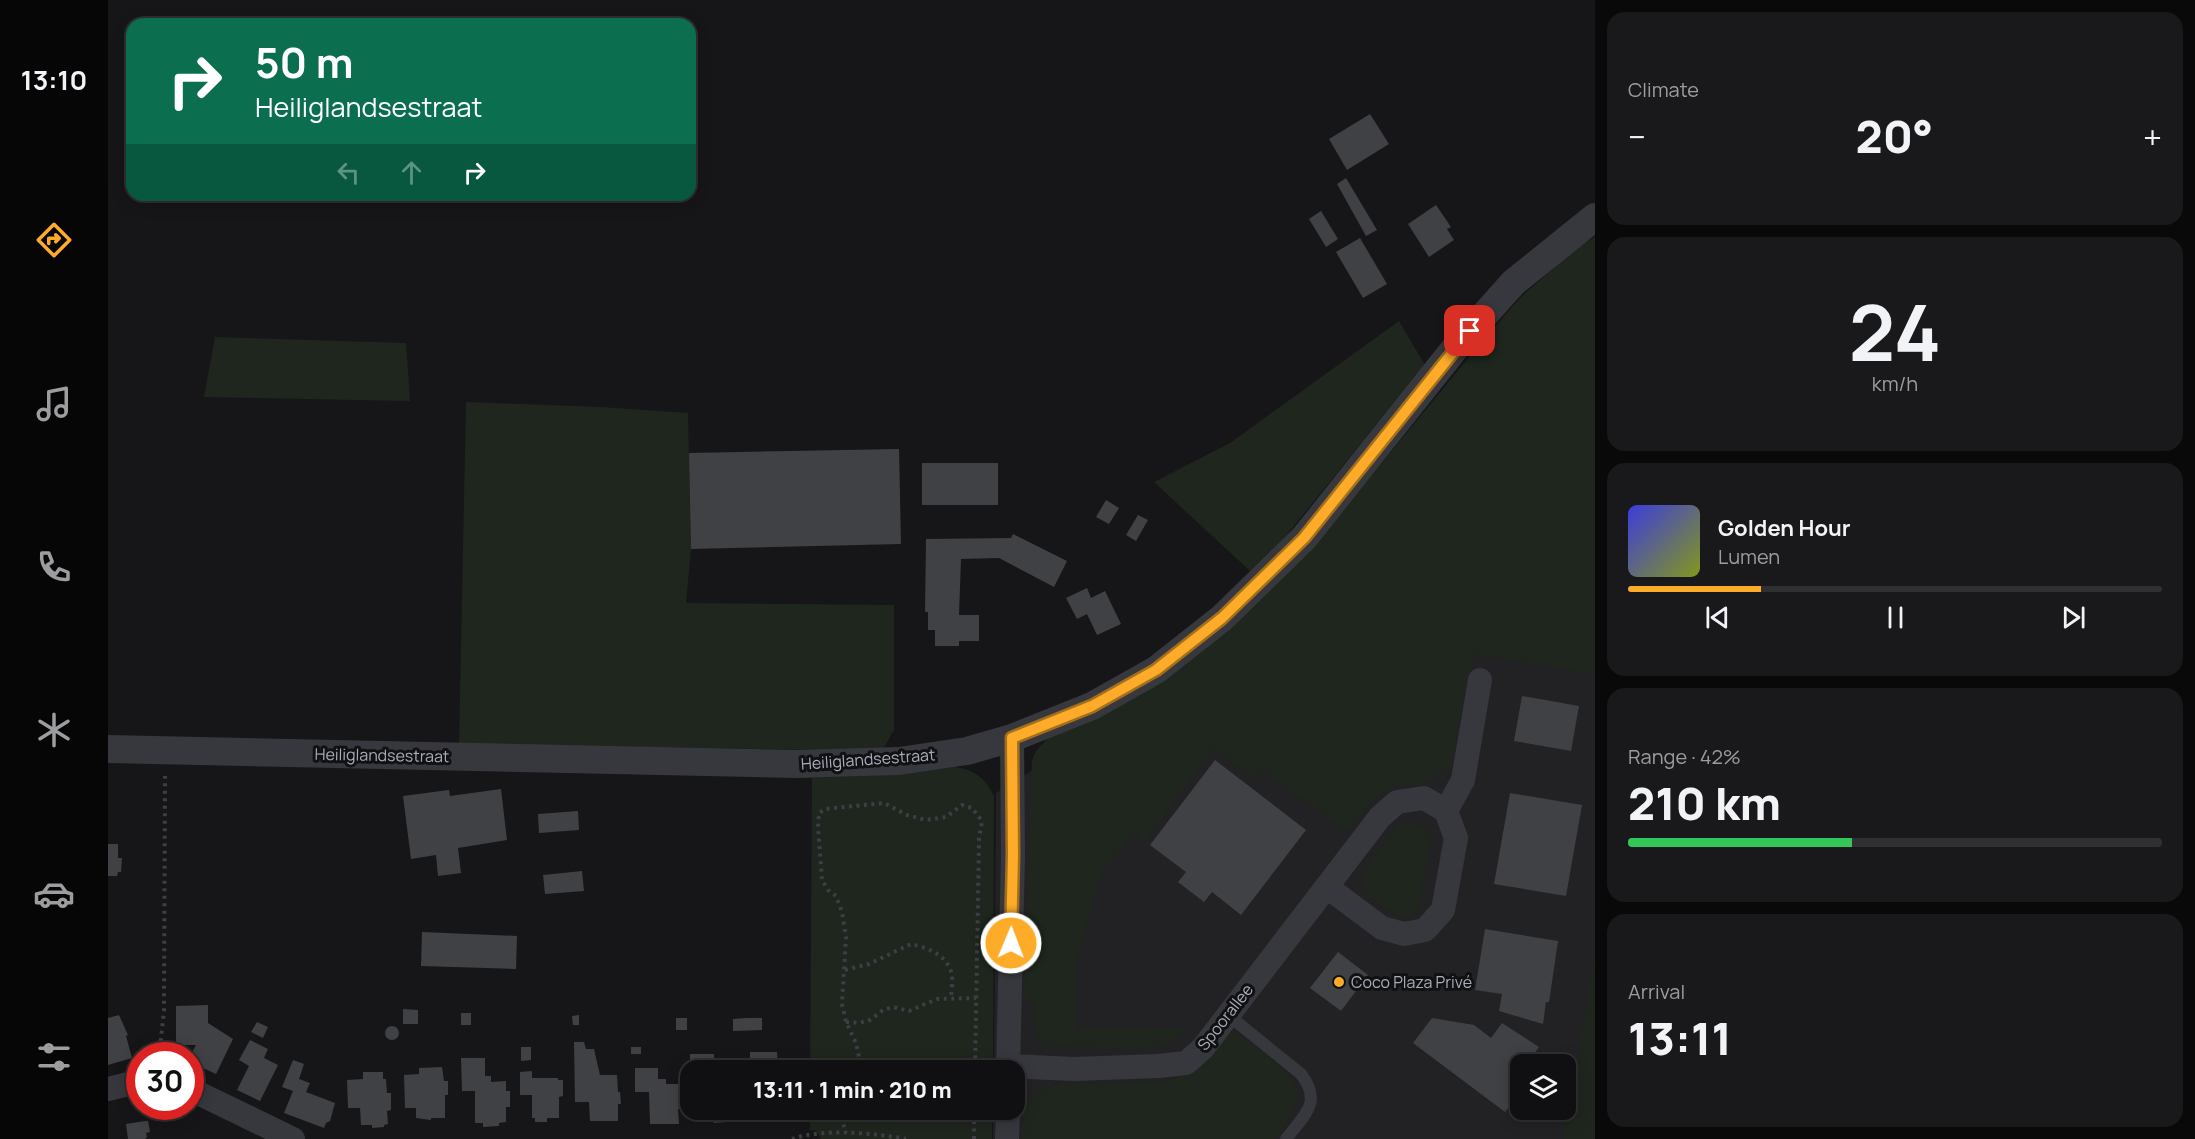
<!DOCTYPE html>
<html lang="en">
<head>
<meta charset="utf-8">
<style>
  body { margin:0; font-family:Manrope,sans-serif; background:#19191b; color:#f1f3f6; height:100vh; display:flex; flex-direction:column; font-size:22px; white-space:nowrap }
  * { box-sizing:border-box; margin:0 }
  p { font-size:20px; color:#9c9d9f }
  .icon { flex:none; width:33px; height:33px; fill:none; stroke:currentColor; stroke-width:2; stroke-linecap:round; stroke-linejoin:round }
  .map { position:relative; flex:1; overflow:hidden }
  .sheet { display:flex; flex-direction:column; gap:12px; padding:12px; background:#09090a; width:600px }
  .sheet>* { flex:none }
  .hud { position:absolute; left:18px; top:18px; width:570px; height:183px; border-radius:18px; box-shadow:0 3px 15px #0003,0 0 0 2px #303032; background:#0b6e4f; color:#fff; overflow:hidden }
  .fabs { position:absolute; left:1402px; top:1054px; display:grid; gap:12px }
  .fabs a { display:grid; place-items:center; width:66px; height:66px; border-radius:12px; background:#101012; box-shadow:0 3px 15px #0003,0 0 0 2px #303032; font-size:30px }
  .speed { position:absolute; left:18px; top:1042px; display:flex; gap:12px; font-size:30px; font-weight:700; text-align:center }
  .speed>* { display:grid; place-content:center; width:78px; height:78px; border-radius:50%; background:#101012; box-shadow:0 3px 15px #0003,0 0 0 2px #303032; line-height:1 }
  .speed .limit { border:9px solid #d22; background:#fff; color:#111 }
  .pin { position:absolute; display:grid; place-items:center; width:51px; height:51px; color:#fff; margin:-26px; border-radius:12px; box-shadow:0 3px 9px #0006 }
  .me { position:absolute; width:66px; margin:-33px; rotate:1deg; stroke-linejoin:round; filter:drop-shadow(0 0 4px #0008) }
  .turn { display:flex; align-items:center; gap:21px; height:126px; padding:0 30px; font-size:27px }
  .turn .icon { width:78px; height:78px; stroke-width:2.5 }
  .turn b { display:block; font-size:42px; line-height:51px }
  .lanes { display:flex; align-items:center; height:57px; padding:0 30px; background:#0003; justify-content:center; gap:30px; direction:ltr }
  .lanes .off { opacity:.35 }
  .big { font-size:45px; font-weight:800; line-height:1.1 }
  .sheet .widget { flex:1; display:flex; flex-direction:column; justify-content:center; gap:9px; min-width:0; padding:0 21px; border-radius:18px; background:#19191b }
  .sheet .dial { align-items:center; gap:0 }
  .dial b { font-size:78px; line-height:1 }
  .song { display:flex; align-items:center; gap:18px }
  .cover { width:72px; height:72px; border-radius:9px; background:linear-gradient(135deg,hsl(240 70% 55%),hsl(70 70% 35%)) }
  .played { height:6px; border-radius:3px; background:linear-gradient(90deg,#fdab29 25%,#303032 25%) }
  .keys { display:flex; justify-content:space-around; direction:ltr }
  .heat { display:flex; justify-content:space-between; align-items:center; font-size:33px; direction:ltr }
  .charge { height:9px; border-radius:4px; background:linear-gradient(90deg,#34c759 42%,#303032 0) }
  .trip { position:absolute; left:572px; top:1060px; width:345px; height:60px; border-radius:18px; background:#101012; box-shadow:0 3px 15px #0003,0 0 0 2px #303032; font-weight:800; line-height:60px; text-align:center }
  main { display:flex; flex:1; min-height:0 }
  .tab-bar { display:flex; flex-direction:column; width:108px; justify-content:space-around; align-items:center; background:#060607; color:#9c9d9f }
  .tab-bar .icon { width:42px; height:42px }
  .tab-bar .on { color:#fdab29 }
  .tab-bar b { font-size:27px; color:#f1f3f6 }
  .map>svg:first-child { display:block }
</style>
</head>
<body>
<main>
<nav class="tab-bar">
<b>13:10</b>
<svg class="icon on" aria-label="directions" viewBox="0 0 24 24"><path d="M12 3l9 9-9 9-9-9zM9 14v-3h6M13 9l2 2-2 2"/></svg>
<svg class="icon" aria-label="music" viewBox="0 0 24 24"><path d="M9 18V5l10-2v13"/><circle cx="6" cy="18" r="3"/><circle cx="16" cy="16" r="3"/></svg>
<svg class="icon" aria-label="phone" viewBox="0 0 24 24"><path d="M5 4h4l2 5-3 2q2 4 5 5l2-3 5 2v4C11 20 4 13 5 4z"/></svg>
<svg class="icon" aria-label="climate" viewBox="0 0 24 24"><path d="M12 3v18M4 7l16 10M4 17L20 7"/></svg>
<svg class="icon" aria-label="car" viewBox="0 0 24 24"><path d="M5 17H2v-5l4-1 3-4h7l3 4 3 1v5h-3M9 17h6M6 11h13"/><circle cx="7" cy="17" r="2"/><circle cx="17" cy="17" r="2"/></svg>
<svg class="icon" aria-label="filters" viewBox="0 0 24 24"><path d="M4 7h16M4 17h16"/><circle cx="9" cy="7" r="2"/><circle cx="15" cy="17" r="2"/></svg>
</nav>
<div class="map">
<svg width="1487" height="1139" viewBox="0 0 1487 1139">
  <rect width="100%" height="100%" fill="#161618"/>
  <path fill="#222225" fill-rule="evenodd" d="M1487,260V1139H885V1110H906V1071H886L888,793L1196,599ZM1413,1065H1458V1110H1413Z"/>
  <path fill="#1e261e" d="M1487,237V674L1365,654L1343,766L1323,779L1314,783L1295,784L1270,795L1239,832L1153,770L1147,779L1106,748L1036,842L1026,833L993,875L969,959L968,1029L1080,1028C1068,1040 1059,1045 1042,1048L938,1046C922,1035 926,1018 925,1001L916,1000L924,760L928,751L939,739L1214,536L1375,340L1413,297L1467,249Z
    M1291,321L1317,365L1168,548L1142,571L1046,482L1122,443Z
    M107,337L298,343L302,401L96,397Z
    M358,402L493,407L580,413L583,549L578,603L786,605V730L774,751L351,744Z
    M847,767C866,769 880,780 886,797L885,1071H702L704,778L783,775Z
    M1304,822L1319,829L1324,837L1310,911C1291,925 1273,904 1257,893L1253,880L1255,873L1289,826Z
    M1487,955V1139H1455Z
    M1128,1033C1171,1066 1217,1084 1166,1139H913C914,1101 917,1091 956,1084L1058,1082L1085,1070L1100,1058L1121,1034Z
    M702,1110H884V1139H713L708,1130H702Z"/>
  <path fill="#404145" d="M1262,114L1281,144L1239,170L1221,139Z
    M1238,178L1269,230L1258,236L1229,184Z
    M1328,205L1343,227L1339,229L1346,240L1321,257L1300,224Z
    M1213,211L1230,239L1218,247L1201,219Z
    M1252,238L1279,284L1255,298L1228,252Z
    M791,449L793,544L583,549L581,453Z
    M814,463H890V505H814Z
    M998,500L1011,508L1001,524L988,517Z
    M1030,515L1040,520L1028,541L1018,535Z
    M905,534L959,561L946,587L891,558L853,559L851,615H871V641H851V646H827V630H820V612H817L818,539L903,538Z
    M979,588L983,598L997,591L1013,624L989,635L979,614L969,619L958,598Z
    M1414,696L1471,706L1463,751L1406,741Z
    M1107,760L1198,830L1133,915L1104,892L1096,902L1070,882L1078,872L1042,845Z
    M393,789L399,840L350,848L353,873L330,876L328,855L303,859L295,796L341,790L342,796Z
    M1402,793L1474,805L1458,896L1386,884Z
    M470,811L471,830L431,833L430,814Z
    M0,844H10V858H14L13,872H10L9,876H0Z
    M474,871L476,891L437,894L435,875Z
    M1377,929L1450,941L1441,1002H1438L1435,1024L1391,1011L1394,994L1367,990Z
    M314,932L409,936L408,969L313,966Z
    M1230,952L1260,975L1233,1011L1202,988Z
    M100,1005V1023L125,1039L108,1074L82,1062V1056L88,1045H68V1006Z
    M295,1009L310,1010V1024H295Z
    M353,1013H363V1025H353Z
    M11,1015L20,1035L18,1036L24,1058L0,1065V1018Z
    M471,1015V1025H465L464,1016Z
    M568,1018H579V1030H568Z
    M638,1018H654V1030L625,1031V1019Z
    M1324,1018L1366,1025L1383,1038L1394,1023L1431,1047L1418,1065H1413V1091L1397,1112L1305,1043Z
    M149,1022L160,1027L155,1038L143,1032Z
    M277 1033a7 7 0 1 1 14 0a7 7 0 1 1-14 0Z
    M142,1040L160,1049L156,1058L170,1065L152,1101L129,1090L141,1066L131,1060Z
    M466,1042H476L478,1049H486L492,1075H509L510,1092H512L513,1104H510V1121H482L481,1102H467Z
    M413,1047H423V1060L413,1061Z
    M523,1047H533V1054H523Z
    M642,1052H669L670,1071H642Z
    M582,1054H606V1068L609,1071H582Z
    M353,1058H377V1076H383V1082L398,1081V1091H402V1107H398V1122L391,1123V1126L375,1127V1123H367V1091H354Z
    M185,1060L196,1064L191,1079L202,1083L198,1092L227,1103L222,1121L218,1123L216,1128L176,1113L185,1091L174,1087Z
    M334,1067L336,1081H340V1095H337V1118H323V1120L308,1118V1108H297L296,1075L311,1074V1068Z
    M527,1068H550V1079H558V1084H570V1097L574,1096V1108L570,1109L571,1124H542L541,1092H527Z
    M424,1071V1078H450V1080H455V1096L451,1097V1118H439V1122H427V1118H424V1095H412V1072Z
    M255,1072H275V1079H278L279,1093H283V1110L279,1111L280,1124L276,1125V1127L264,1128V1125H253L252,1108H240L239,1080L255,1079Z
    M596,1110H628V1118H621L618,1122L606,1123L603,1119H596Z
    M655,1110H686V1118H655Z
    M37,1121H40L42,1132L38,1133L39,1137L37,1139H20L18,1124Z"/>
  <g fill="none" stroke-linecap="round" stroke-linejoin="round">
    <path stroke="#3d3f44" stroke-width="4" stroke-dasharray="3 4.5" stroke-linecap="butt" d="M737,970L761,964L803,944C820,948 840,955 844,975C845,982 843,992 843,999
      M738,1022L751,1023L762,1020L775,1010L785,1007L801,1011L829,999L868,998
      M51,1056L56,1011L57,776
      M750,1071L752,1062L748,1043L738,1022L734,1004L738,937L734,912L728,896L720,890L714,880L710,827L711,813L717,809L776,803L799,815L818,820L838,817L854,805L864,808L874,821L871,839L867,1071
      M731,1110L738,1133
      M684,1139C715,1128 765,1133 798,1139
      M866,1139V1110"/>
    <path stroke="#37383d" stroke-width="12" d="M1119,1014L1193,1074C1215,1103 1196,1115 1178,1139"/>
    <path stroke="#37383d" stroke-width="24" d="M1338,811L1355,780L1372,680
      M900,1066L966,1069L1050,1066L1078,1063L1095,1048L1272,817L1289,802L1316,798L1338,811L1348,838L1335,910L1317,930L1296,934L1274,928L1219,887
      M900,1071L905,855L904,738
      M0,1089L32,1081
      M82,1089L185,1139
      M899,1139L900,1110"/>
    <path stroke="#37383d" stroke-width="28" d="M0,749L689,764L791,761L859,751L904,738L984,706L1048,670L1114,618L1196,538L1348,347L1405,283L1487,217"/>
  </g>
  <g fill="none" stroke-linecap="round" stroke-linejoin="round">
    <g stroke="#a46f1b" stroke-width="15">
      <path id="route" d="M903,943L905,855L904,738L984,706L1048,670L1114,618L1196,538L1362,331"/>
    </g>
    <use href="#route" stroke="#fdab29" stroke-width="10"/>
  </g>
  <circle fill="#fdab29" stroke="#111113" stroke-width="2" cx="1231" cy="982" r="6"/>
  <g text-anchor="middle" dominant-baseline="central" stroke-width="6" stroke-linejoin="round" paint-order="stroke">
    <g font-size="16" fill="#a7adb9" stroke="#111113">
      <text transform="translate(274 755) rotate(1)">Heiliglandsestraat</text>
      <text transform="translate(760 759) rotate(-4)">Heiliglandsestraat</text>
      <text transform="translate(1117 1017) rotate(-52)">Spoorallee</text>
    </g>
    <g font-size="16" fill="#a7adb9" stroke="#111113" text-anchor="start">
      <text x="1243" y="982">Coco Plaza Privé</text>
    </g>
  </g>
</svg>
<div class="fabs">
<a><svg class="icon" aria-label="layers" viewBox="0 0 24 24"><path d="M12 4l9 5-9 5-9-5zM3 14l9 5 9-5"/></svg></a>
</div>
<div class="speed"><div class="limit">30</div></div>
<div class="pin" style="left:1362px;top:331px;background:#d93025"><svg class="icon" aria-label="arrive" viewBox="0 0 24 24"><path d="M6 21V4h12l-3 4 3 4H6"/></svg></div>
<svg class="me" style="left:903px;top:943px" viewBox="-20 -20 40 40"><circle r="17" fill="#fdab29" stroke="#fff" stroke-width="3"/><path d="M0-11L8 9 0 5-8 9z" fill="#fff"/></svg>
<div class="trip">13:11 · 1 min · 210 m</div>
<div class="hud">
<div class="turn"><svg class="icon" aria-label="right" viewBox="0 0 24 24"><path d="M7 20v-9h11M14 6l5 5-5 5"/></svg><div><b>50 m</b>Heiliglandsestraat</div></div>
<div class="lanes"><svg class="icon off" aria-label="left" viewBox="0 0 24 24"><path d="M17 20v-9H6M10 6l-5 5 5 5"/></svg><svg class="icon off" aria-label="ahead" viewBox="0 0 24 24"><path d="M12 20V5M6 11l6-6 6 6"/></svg><svg class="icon" aria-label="right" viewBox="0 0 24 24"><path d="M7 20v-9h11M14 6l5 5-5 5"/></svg></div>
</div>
</div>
<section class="sheet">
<div class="widget"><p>Climate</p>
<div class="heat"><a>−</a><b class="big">20°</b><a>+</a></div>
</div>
<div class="widget dial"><b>24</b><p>km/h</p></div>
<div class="widget">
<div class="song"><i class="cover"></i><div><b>Golden Hour</b><p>Lumen</p></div></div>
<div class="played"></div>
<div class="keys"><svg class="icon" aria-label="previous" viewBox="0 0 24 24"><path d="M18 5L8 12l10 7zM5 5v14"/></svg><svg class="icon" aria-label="pause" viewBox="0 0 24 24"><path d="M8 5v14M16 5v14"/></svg><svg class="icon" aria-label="next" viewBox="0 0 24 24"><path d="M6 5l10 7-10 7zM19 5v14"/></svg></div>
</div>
<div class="widget"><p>Range · 42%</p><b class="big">210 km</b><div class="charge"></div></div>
<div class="widget"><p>Arrival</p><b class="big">13:11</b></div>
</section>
</main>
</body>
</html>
